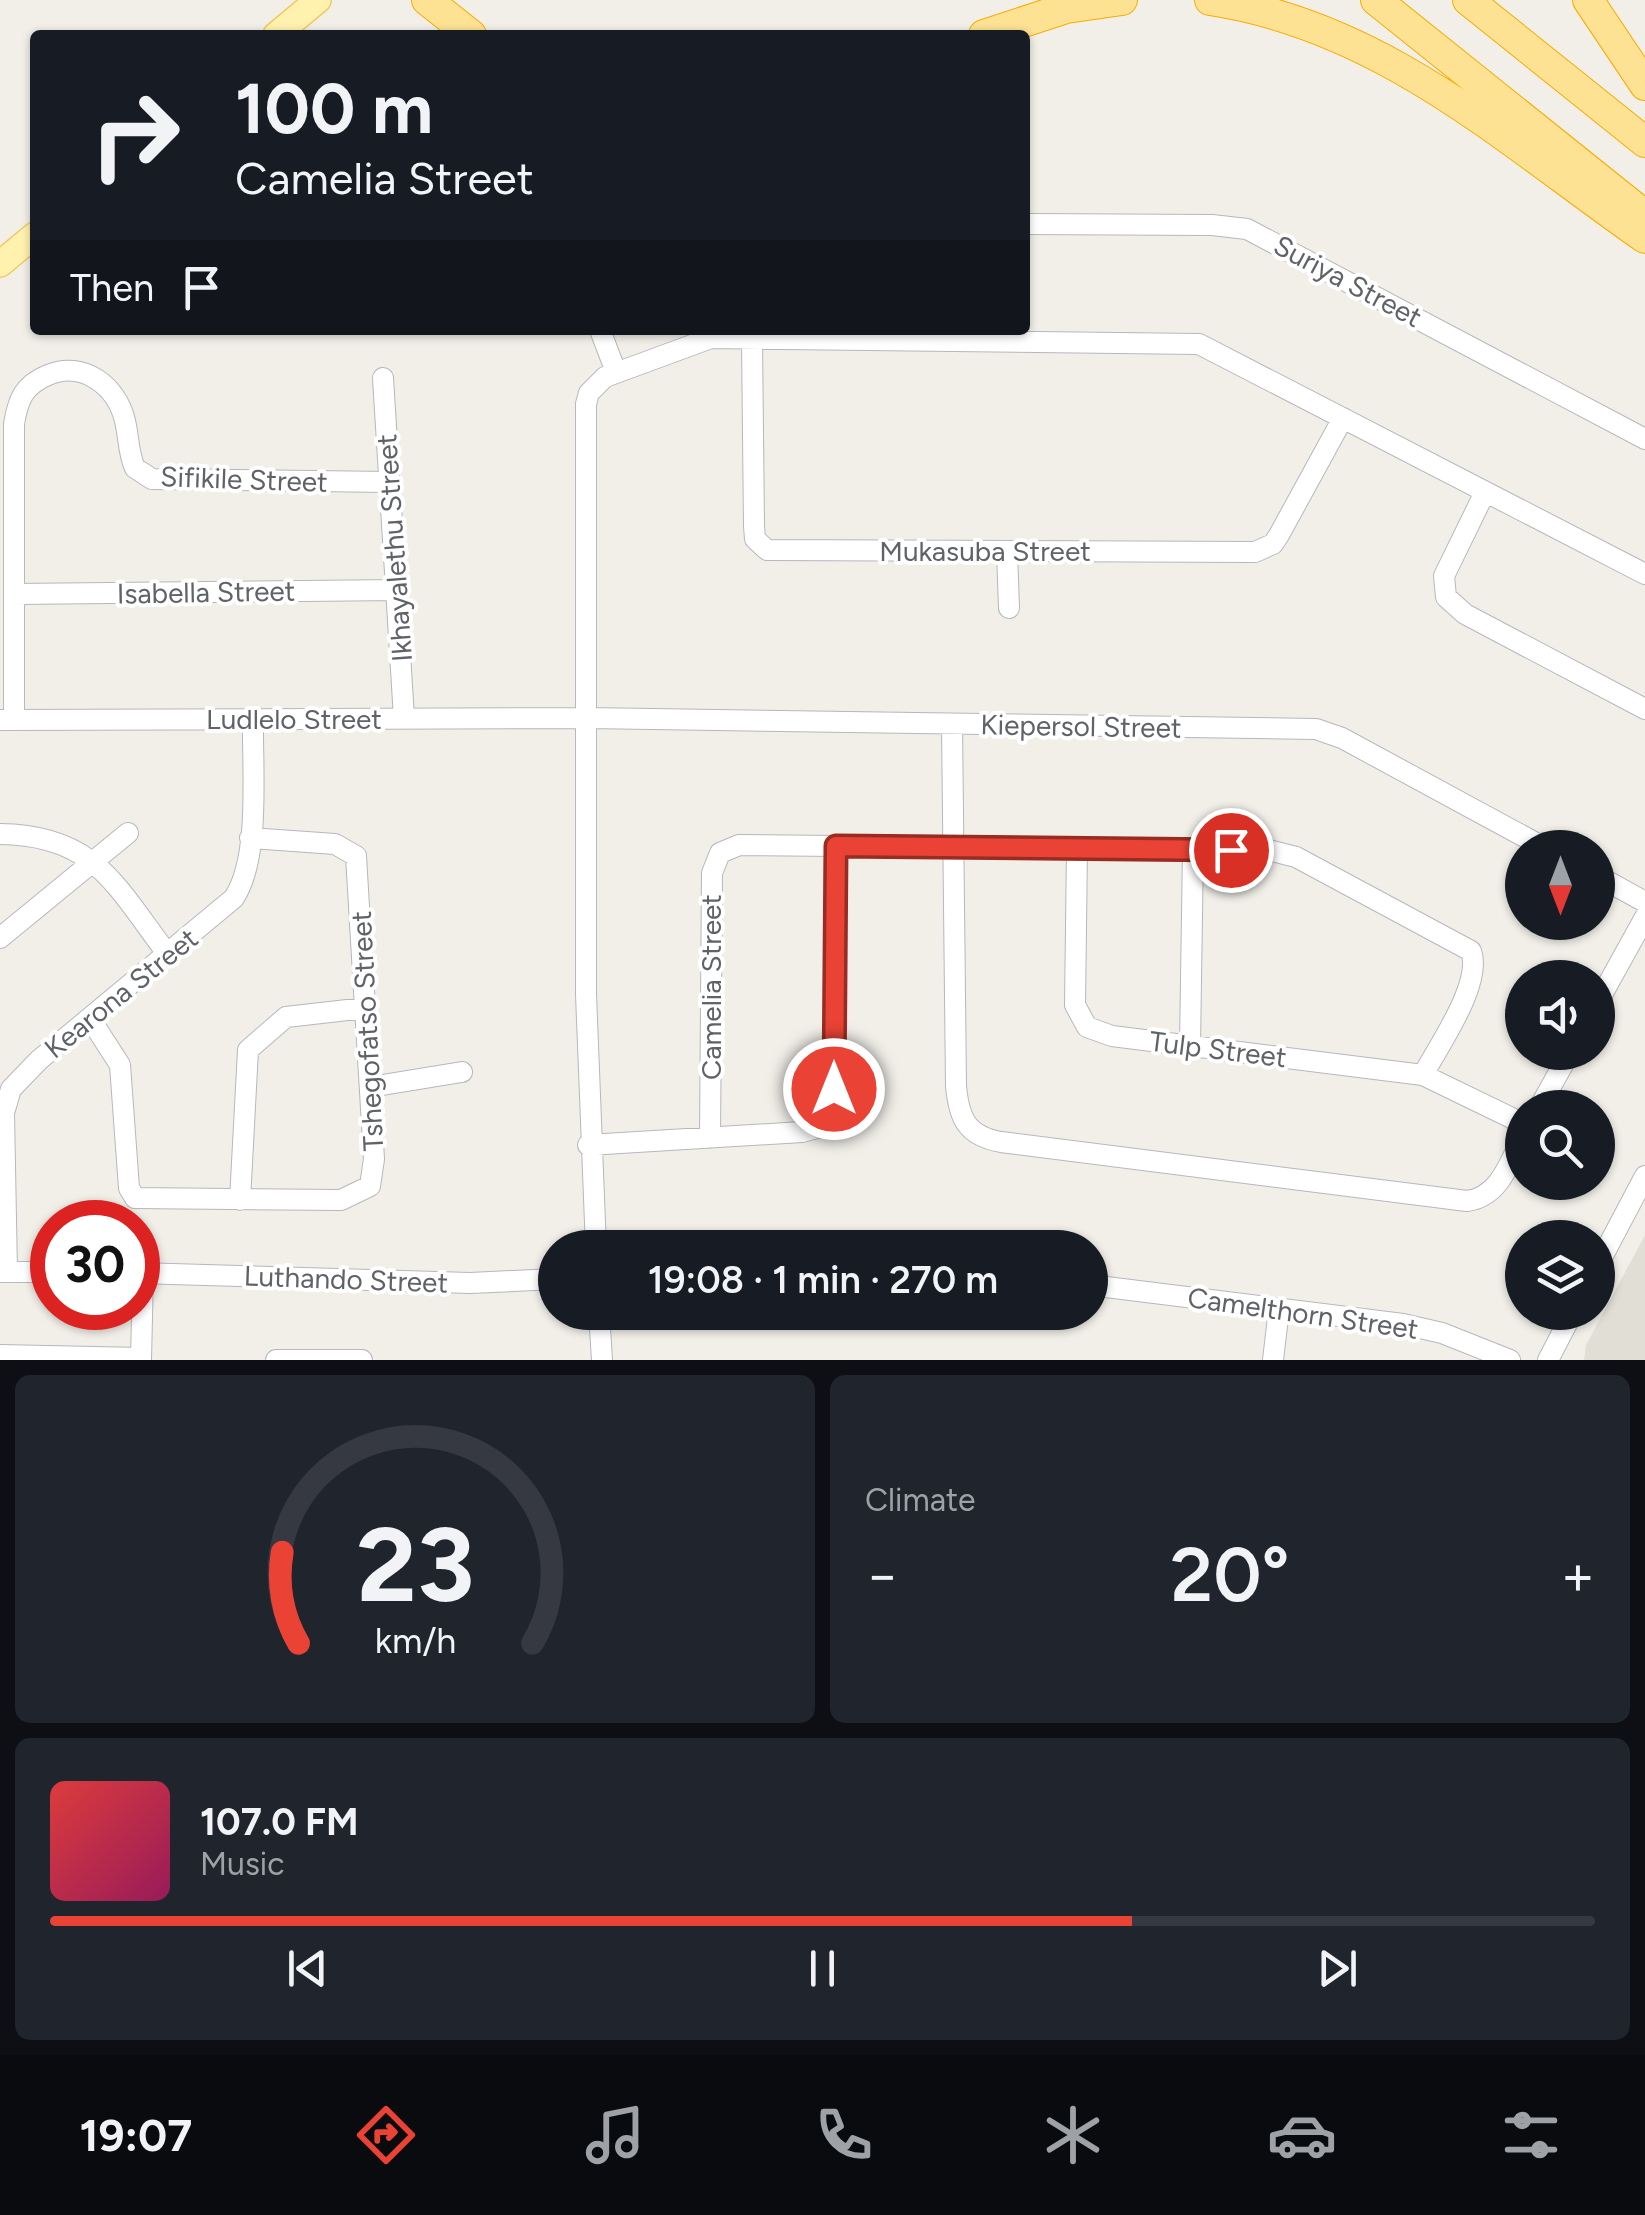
<!DOCTYPE html>
<html lang="en">
<head>
<meta charset="utf-8">
<style>
  body { margin:0; font-family:Figtree,sans-serif; background:#20242c; color:#f1f3f6; height:100vh; display:flex; flex-direction:column; font-size:38px; white-space:nowrap }
  * { box-sizing:border-box; margin:0 }
  p { font-size:32px; color:#9ea1a6 }
  .icon { flex:none; width:55px; height:55px; fill:none; stroke:currentColor; stroke-width:2; stroke-linecap:round; stroke-linejoin:round }
  .map { position:relative; height:1360px; overflow:hidden }
  .drawer { display:flex; flex-direction:column; gap:15px; padding:15px; background:#0d0f14; flex:1 }
  .drawer>* { flex:none }
  .hud { position:absolute; left:30px; top:30px; width:1000px; height:305px; border-radius:10px; box-shadow:0 2px 8px #0004; background:#171b24; color:#f1f3f6; overflow:hidden }
  .needle { width:65px; rotate:180deg }
  .buttons { position:absolute; left:1505px; top:830px; display:grid; gap:20px }
  .buttons a { display:grid; place-items:center; width:110px; height:110px; border-radius:50%; background:#171b24; box-shadow:0 2px 8px #0004; font-size:50px }
  .speed { position:absolute; left:30px; top:1200px; display:flex; gap:20px; font-size:50px; font-weight:700; text-align:center }
  .speed>* { display:grid; place-content:center; width:130px; height:130px; border-radius:50%; background:#171b24; box-shadow:0 2px 8px #0004; line-height:1 }
  .speed .limit { border:15px solid #d22; background:#fff; color:#111 }
  .pin { position:absolute; display:grid; place-items:center; width:85px; height:85px; color:#fff; margin:-42px; border:5px solid #fff; border-radius:50%; box-shadow:0 2px 10px #0007 }
  .me { position:absolute; width:110px; margin:-55px; rotate:0deg; stroke-linejoin:round; filter:drop-shadow(0 0 8px #0008) }
  .turn { display:flex; align-items:center; gap:35px; height:210px; padding:0 40px; font-size:45px }
  .turn .icon { width:130px; height:130px; stroke-width:2.5 }
  .turn b { display:block; font-size:70px; line-height:85px }
  .then { display:flex; align-items:center; height:95px; padding:0 40px; background:#0003; gap:20px; font-size:38px }
  .big { font-size:75px; font-weight:600; line-height:1.1 }
  .drawer .card { flex:1; display:flex; flex-direction:column; justify-content:center; gap:15px; min-width:0; padding:0 35px; border-radius:15px; background:#20242c }
  .drawer .dial { align-items:center; gap:0 }
  .dial svg { height:260px; overflow:visible; fill:none; stroke:#363941; stroke-width:7; stroke-linecap:round; text-anchor:middle }
  .dial text { fill:#f1f3f6; stroke:none }
  .song { display:flex; align-items:center; gap:30px }
  .cover { width:120px; height:120px; border-radius:15px; background:linear-gradient(135deg,hsl(0 70% 55%),hsl(330 70% 35%)) }
  .played { height:10px; border-radius:5px; background:linear-gradient(90deg,#ea4335 70%,#363941 70%) }
  .keys { display:flex; justify-content:space-around; direction:ltr }
  .heat { display:flex; justify-content:space-between; align-items:center; font-size:55px; direction:ltr }
  .drawer .tiles { flex:1; display:grid; gap:15px; grid-template-columns:1fr 1fr }
  .card:last-child { grid-column:span 2 }
  .trip { position:absolute; left:538px; top:1230px; width:570px; height:100px; border-radius:50px; background:#171b24; box-shadow:0 2px 8px #0004; font-weight:600; line-height:100px; text-align:center }
  .tab-bar { display:flex; height:160px; justify-content:space-around; align-items:center; background:#090b0e; color:#9ea1a6 }
  .tab-bar .icon { width:70px; height:70px }
  .tab-bar .selected { color:#ea4335 }
  .tab-bar b { font-size:45px; color:#f1f3f6 }
  .map>svg:first-child { display:block }
</style>
</head>
<body>
<div class="map">
<svg width="1645" height="1360" viewBox="0 0 1645 1360">
  <rect width="100%" height="100%" fill="#f1efe8"/>
  <path fill="#e1ded6" d="M1645,1235V1360H1584L1586,1345Z"/>
  <g fill="none" stroke-linecap="round" stroke-linejoin="round">
    <g stroke="#b5b8bc" stroke-width="22">
      <path id="minor" d="M1025,224L1212,225L1247,229L1645,439
        M600,330L616,372
        M752,340L754,526L755,539L767,550L1255,552L1273,544L1279,535L1343,418
        M383,378L404,718
        M1485,492L1444,576L1446,597L1465,614L1645,709
        M1007,551L1009,608
        M14,594L398,590
        M0,720L588,718L1316,729L1342,738L1545,848
        M14,720V424C18,399 24,385 48,375C83,360 117,386 125,421C129,437 128,453 135,468L152,479L389,482
        M952,724L956,1086C959,1119 967,1136 1001,1142L1467,1201C1499,1197 1509,1164 1522,1138
        M0,834C96,835 116,887 169,956
        M1077,848L1075,1005L1087,1027L1112,1036L1423,1075L1522,1123
        M1598,876L1645,902
        M0,938L128,833
        M1598,1002L1645,917
        M91,1020L120,1065L129,1188L135,1198L341,1200L370,1186L374,1159L356,856L335,844L250,838
        M1190,1046L1193,849
        M370,1087L462,1072
        M1539,1108L1570,1052
        M710,1138L712,873L720,853L739,845L1268,850L1296,857L1471,951C1483,983 1439,1045 1423,1075
        M588,1145L802,1132L824,1126L834,1089L836,846
        M240,1200L248,1050L286,1017L365,1008
        M596,1248L586,994V404L589,393L605,377L711,338L1199,344L1645,574
        M1598,1265L1645,1176
        M0,1272H52
        M7,1272L4,1113L11,1089L39,1060L234,898C261,857 252,768 253,718
        M138,1273L470,1283L555,1279
        M1090,1285L1403,1324L1442,1333L1510,1360
        M599,1312L602,1360
        M0,1355L141,1358
        M141,1360L143,1273
        M276,1360H362
        M1273,1360L1279,1309
        M1548,1360L1573,1312"/>
    </g>
    <g stroke="#f2c960" stroke-width="28">
      <path id="major" d="M276,35L318,0
        M0,264L35,235"/>
    </g>
    <g stroke="#f9ab00" stroke-width="32">
      <path id="highway" d="M427,0L471,35
        M1210,0C1383,26 1506,141 1645,238
        M1376,0L1643,214
        M1468,0L1645,142
        M1588,0L1645,85
        M984,35L1066,8L1122,0"/>
    </g>
    <use href="#minor" stroke="#fff" stroke-width="20"/>
    <use href="#major" stroke="#fff2af" stroke-width="25"/>
    <use href="#highway" stroke="#fde293" stroke-width="30"/>
  </g>
  <g fill="none" stroke-linecap="round" stroke-linejoin="round">
    <g stroke="#982c22" stroke-width="25">
      <path id="route" d="M834,1089L836,846L1231,850"/>
    </g>
    <use href="#route" stroke="#ea4335" stroke-width="18"/>
  </g>
  <g text-anchor="middle" dominant-baseline="central" stroke-width="8" stroke-linejoin="round" paint-order="stroke">
    <g font-size="28" fill="#5f6368" stroke="#fff">
      <text transform="translate(1348 281) rotate(28)">Suriya Street</text>
      <text transform="translate(244 479) rotate(2)">Sifikile Street</text>
      <text transform="translate(394 548) rotate(-94)">Ikhayalethu Street</text>
      <text x="985" y="551">Mukasuba Street</text>
      <text transform="translate(206 592) rotate(-1)">Isabella Street</text>
      <text x="294" y="719">Ludlelo Street</text>
      <text transform="translate(1081 726) rotate(1)">Kiepersol Street</text>
      <text transform="translate(711 987) rotate(-90)">Camelia Street</text>
      <text transform="translate(121 993) rotate(-39)">Kearona Street</text>
      <text transform="translate(367 1031) rotate(-93)">Tshegofatso Street</text>
      <text transform="translate(1218 1049) rotate(7)">Tulp Street</text>
      <text transform="translate(346 1279) rotate(2)">Luthando Street</text>
      <text transform="translate(1303 1313) rotate(8)">Camelthorn Street</text>
    </g>
  </g>
</svg>
<div class="buttons">
<a><svg class="needle" viewBox="-14 -14 28 28"><path d="M0-13l5 13h-10z" fill="#e53935"/><path d="M0 13l5-13h-10z" fill="#9ea1a6"/></svg></a>
<a><svg class="icon" aria-label="sound" viewBox="0 0 24 24"><path d="M4 9h4l5-4v14l-5-4H4zM17 9q2 3 0 6"/></svg></a>
<a><svg class="icon" aria-label="search" viewBox="0 0 24 24"><circle cx="10" cy="10" r="6"/><path d="M15 15l6 6"/></svg></a>
<a><svg class="icon" aria-label="layers" viewBox="0 0 24 24"><path d="M12 4l9 5-9 5-9-5zM3 14l9 5 9-5"/></svg></a>
</div>
<div class="speed"><div class="limit">30</div></div>
<div class="pin" style="left:1231px;top:850px;background:#d93025"><svg class="icon" aria-label="arrive" viewBox="0 0 24 24"><path d="M6 21V4h12l-3 4 3 4H6"/></svg></div>
<svg class="me" style="left:834px;top:1089px" viewBox="-20 -20 40 40"><circle r="17" fill="#ea4335" stroke="#fff" stroke-width="3"/><path d="M0-11L8 9 0 5-8 9z" fill="#fff"/></svg>
<div class="trip">19:08 · 1 min · 270 m</div>
<div class="hud">
<div class="turn"><svg class="icon" aria-label="right" viewBox="0 0 24 24"><path d="M7 20v-9h11M14 6l5 5-5 5"/></svg><div><b>100 m</b>Camelia Street</div></div>
<div class="then">Then<svg class="icon" aria-label="arrive" viewBox="0 0 24 24"><path d="M6 21V4h12l-3 4 3 4H6"/></svg></div>
</div>
</div>
<section class="drawer">
<div class="tiles">
<div class="card dial"><svg viewBox="0 0 100 80">
<path d="M14 69A42 42 0 1 1 86 69"/>
<path d="M14 69A42 42 0 0 1 9 41" stroke="#ea4335"/>
<text x="50" y="56" font-size="32" font-weight="700">23</text>
<text x="50" y="72" font-size="11">km/h</text>
</svg></div>
<div class="card"><p>Climate</p>
<div class="heat"><a>−</a><b class="big">20°</b><a>+</a></div>
</div>
<div class="card">
<div class="song"><i class="cover"></i><div><b>107.0 FM</b><p>Music</p></div></div>
<div class="played"></div>
<div class="keys"><svg class="icon" aria-label="previous" viewBox="0 0 24 24"><path d="M18 5L8 12l10 7zM5 5v14"/></svg><svg class="icon" aria-label="pause" viewBox="0 0 24 24"><path d="M8 5v14M16 5v14"/></svg><svg class="icon" aria-label="next" viewBox="0 0 24 24"><path d="M6 5l10 7-10 7zM19 5v14"/></svg></div>
</div>
</div>
</section>
<nav class="tab-bar">
<b>19:07</b>
<svg class="icon selected" aria-label="directions" viewBox="0 0 24 24"><path d="M12 3l9 9-9 9-9-9zM9 14v-3h6M13 9l2 2-2 2"/></svg>
<svg class="icon" aria-label="music" viewBox="0 0 24 24"><path d="M9 18V5l10-2v13"/><circle cx="6" cy="18" r="3"/><circle cx="16" cy="16" r="3"/></svg>
<svg class="icon" aria-label="phone" viewBox="0 0 24 24"><path d="M5 4h4l2 5-3 2q2 4 5 5l2-3 5 2v4C11 20 4 13 5 4z"/></svg>
<svg class="icon" aria-label="climate" viewBox="0 0 24 24"><path d="M12 3v18M4 7l16 10M4 17L20 7"/></svg>
<svg class="icon" aria-label="car" viewBox="0 0 24 24"><path d="M5 17H2v-5l4-1 3-4h7l3 4 3 1v5h-3M9 17h6M6 11h13"/><circle cx="7" cy="17" r="2"/><circle cx="17" cy="17" r="2"/></svg>
<svg class="icon" aria-label="filters" viewBox="0 0 24 24"><path d="M4 7h16M4 17h16"/><circle cx="9" cy="7" r="2"/><circle cx="15" cy="17" r="2"/></svg>
</nav>
</body>
</html>
